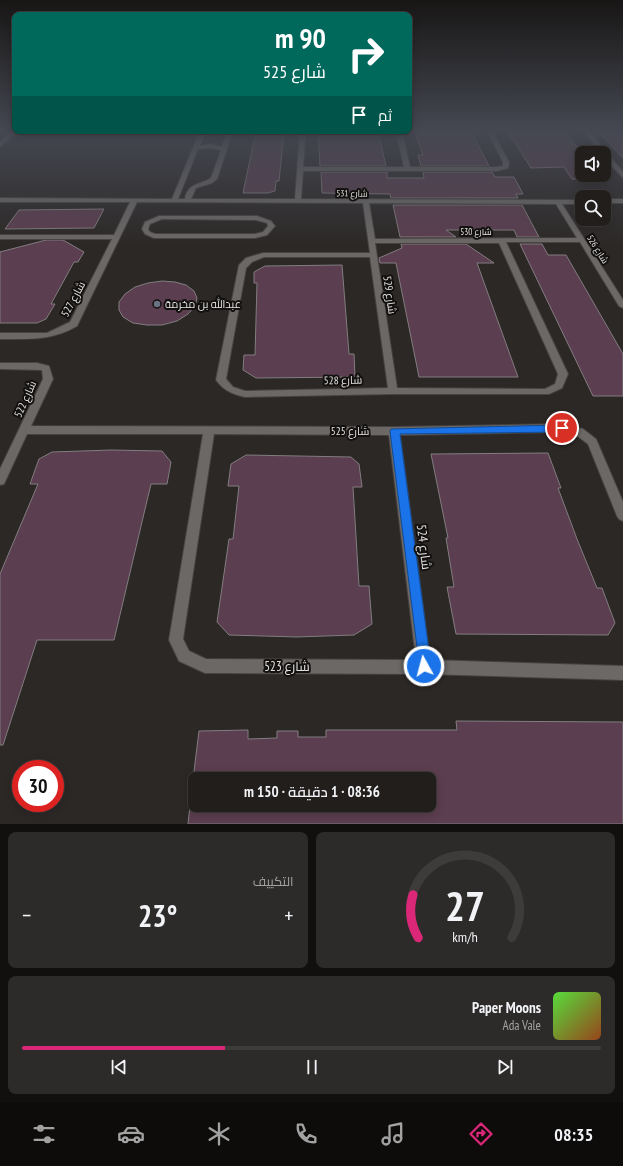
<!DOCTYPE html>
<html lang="ar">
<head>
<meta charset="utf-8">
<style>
  body { margin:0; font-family:"PT Sans Narrow",Cairo,sans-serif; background:#2d2b29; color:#f1f3f6; direction:rtl; height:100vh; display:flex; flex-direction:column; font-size:15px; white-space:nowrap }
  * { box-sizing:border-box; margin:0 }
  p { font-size:13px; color:#a2a2a3 }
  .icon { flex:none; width:22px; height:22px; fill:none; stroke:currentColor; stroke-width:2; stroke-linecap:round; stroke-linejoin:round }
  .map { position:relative; height:824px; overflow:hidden; direction:ltr }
  .panel { display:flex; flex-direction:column; gap:8px; padding:8px; background:#12100f; flex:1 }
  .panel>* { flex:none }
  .banner { position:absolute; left:12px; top:12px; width:400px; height:122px; border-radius:8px; box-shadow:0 2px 10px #0003,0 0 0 1px #3e3c3b; direction:rtl; background:#00695c; color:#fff; overflow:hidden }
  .buttons { position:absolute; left:575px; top:146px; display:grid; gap:8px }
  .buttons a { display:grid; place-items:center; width:36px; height:36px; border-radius:8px; background:#211e1c; box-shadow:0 2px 10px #0003,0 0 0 1px #3e3c3b; font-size:20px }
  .speed { position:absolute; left:12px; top:760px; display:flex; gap:8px; font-size:20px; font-weight:700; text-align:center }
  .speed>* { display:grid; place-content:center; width:52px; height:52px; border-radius:50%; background:#211e1c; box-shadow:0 2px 10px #0003,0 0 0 1px #3e3c3b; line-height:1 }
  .speed .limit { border:6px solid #d22; background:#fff; color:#111 }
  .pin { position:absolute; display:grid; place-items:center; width:34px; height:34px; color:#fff; margin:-17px; border:2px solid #fff; border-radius:50%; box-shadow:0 1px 4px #0007 }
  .me { position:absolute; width:44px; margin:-22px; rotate:353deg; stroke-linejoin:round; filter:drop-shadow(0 0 3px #0008) }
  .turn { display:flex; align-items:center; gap:14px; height:84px; padding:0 20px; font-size:18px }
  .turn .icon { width:52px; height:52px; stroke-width:2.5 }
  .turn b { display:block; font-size:28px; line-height:34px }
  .then { display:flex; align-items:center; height:38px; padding:0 20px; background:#0003; gap:8px; font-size:15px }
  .big { font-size:30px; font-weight:600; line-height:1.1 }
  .panel .tile { flex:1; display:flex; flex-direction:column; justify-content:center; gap:6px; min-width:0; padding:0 14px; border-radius:8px; background:#2d2b29 }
  .panel .dial { align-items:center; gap:0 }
  .dial svg { height:104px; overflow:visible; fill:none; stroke:#3e3c3b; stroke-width:7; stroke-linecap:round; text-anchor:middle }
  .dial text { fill:#f1f3f6; stroke:none }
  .song { display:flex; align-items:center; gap:12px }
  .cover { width:48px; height:48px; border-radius:6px; background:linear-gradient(135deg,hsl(110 70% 55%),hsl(20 70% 35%)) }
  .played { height:4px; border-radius:2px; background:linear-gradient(90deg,#db2777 35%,#3e3c3b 35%) }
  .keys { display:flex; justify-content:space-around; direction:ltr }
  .heat { display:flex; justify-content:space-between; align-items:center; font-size:22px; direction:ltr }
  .panel .tiles { flex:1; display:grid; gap:8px; grid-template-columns:1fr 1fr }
  .tile:last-child { grid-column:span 2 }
  .trip { position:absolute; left:188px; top:772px; width:248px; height:40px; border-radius:8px; background:#211e1c; box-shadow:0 2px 10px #0003,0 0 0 1px #3e3c3b; font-weight:600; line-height:40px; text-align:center; direction:rtl }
  .dock { display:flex; height:64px; justify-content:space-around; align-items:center; background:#0d0c0b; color:#a2a2a3 }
  .dock .icon { width:28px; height:28px }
  .dock .active { color:#db2777 }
  .dock b { font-size:18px; color:#f1f3f6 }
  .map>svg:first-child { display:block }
</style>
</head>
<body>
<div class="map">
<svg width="623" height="824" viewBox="0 0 623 824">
  <rect width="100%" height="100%" fill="#2c2826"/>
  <path fill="#5b3e4f" stroke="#827d80" d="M414,129H470L489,166H421L418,155H423Z
    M506,129H563L582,153V179H572L564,167L531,168Z
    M596,129H623V158Z
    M256,131H284L279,181H276L275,191L268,193H243Z
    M318,131H378L386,166H320Z
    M321,172H387V178H424L423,172H492L495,177H514L523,194H516L518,198H391L390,194L322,193Z
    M393,205H522L539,237H517L514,230H446L456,237H400Z
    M104,209L94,228L5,229L19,210Z
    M46,240H63L84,252L78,262H74L51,304H55L46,319L37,323H0V252Z
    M401,244H466L494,263H477L518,377H419L396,263H380L379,258L402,248Z
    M520,244H542L548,255H566L623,354V396H593Z
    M342,265L349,354H354L355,377L256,378L243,370L244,355H255L257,283H254V272L265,266Z
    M162,281L175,282L186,285L194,291L197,298L195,306L188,314L177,321L162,325H147L133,323L123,317L119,310V302L125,294L135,287L148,283Z
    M111,450L162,451L171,462L167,484H151L114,640H37L3,745H0V574L38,484H30L39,459L52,452Z
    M548,453L561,488H558L577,539L597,588H602L615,623L608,635L456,634L447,587H454L446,538H448L431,454Z
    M246,455L351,457L359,464L362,487H353L359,586H369L372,624L354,635L297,637L229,635L217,622L229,539H233L239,486H228L231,464Z
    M456,721L623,722V824H188L190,805H429V779H193L199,731L248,730V739L277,738V731H298V737H326V730H457Z"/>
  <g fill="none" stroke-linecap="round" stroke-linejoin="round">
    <g stroke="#464341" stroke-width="2">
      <path id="minor" d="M13,129L17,131L0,147V142Z
        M486,129H491L509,162L508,168L497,171H303L301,199L582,200V204H562L623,300V308L619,306L580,242H506L568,374L562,388L549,394H393L245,397C233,394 224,391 216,380L239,265L246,258L263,253H370L363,203L137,202L77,326C52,341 28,339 0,339V333H47L70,322L112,239H0V235H114L130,202H0V198L172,199L200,131H206L200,146L211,144L222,147L227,131H233L217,179L212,183L196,188L191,199H295L300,131H306L303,167H404L396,131H402L410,167H497L503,166V162ZM211,148L221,150L211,178C200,185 187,183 185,199H178L198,149ZM369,203L556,204L577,238L375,239ZM375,243H499L558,374L555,384L545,389L397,388ZM264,257H370L388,388L245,391L233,387L226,379L246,268L252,262Z
        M582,129H587L623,172V178L604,157V153H601Z
        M604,199H623V203H604Z
        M159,216H257L271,221L275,226L267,235L255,238H154L145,234L142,229L145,222ZM162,219L256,220L267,223L268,226L263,232L255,234H155L150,232L148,229L150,224Z
        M0,363H37L49,366L53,379L31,426L394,427L562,424L583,429L596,439L623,502V521L619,519L617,516L588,444L576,435L562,432L400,435L430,660L623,666V680L424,674L205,673L179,661L169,640L203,434H27L4,484L0,485V469L43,379L42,370L0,369ZM214,434L389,435L416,660L206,659L189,651L183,639Z"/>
    </g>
    <use href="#minor" fill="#6c6866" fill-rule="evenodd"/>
  </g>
  <linearGradient id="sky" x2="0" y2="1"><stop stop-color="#181615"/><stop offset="0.53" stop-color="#454852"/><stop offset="1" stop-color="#454852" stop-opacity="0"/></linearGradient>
  <rect width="623" height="245" fill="url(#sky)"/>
  <path fill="#1a73e8" stroke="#114b97" d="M562,425L566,428L562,432L400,434L431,666L429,671L424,673L420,671L390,431L391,429Z"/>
  <circle fill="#6b7280" stroke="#131110" stroke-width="1.5" cx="157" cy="304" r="4"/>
  <g text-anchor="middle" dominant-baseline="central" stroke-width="4" stroke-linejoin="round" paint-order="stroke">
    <g font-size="9" fill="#e5e2e1" stroke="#131110">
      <text transform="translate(352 193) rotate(1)">شارع 531</text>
      <text x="476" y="231">شارع 530</text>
      <text transform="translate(598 249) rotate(58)">شارع 526</text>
    </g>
    <g font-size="11" fill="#e5e2e1" stroke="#131110">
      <text transform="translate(390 295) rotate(82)">شارع 529</text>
      <text transform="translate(73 299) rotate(-62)">شارع 527</text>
      <text transform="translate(343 380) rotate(-1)">شارع 528</text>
      <text transform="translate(25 399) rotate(-66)">شارع 522</text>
      <text x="350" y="431">شارع 525</text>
    </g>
    <g font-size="11" fill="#e5e2e1" stroke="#131110" text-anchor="start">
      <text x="165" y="304">عبدالله بن مخرمة</text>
    </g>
    <g font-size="13" fill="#e5e2e1" stroke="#131110">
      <text transform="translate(424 547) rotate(83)">شارع 524</text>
      <text x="287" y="666">شارع 523</text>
    </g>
  </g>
</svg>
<div class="buttons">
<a><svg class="icon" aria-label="sound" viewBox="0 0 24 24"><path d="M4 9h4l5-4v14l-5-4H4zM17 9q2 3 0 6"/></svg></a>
<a><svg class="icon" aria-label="search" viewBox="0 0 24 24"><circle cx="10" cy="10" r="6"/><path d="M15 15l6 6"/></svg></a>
</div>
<div class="speed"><div class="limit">30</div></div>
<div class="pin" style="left:562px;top:428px;background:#d93025"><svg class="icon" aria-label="arrive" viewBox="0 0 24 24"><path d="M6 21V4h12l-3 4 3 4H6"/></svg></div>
<svg class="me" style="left:424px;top:666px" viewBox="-20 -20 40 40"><circle r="17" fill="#1a73e8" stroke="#fff" stroke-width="3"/><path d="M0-11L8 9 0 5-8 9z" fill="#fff"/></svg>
<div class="trip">08:36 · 1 دقيقة · 150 m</div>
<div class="banner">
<div class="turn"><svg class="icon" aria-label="right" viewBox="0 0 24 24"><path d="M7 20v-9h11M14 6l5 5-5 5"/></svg><div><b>90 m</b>شارع 525</div></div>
<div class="then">ثم<svg class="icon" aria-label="arrive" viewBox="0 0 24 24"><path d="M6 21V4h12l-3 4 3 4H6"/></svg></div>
</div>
</div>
<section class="panel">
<div class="tiles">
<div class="tile dial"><svg viewBox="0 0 100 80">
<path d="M14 69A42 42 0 1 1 86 69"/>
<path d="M14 69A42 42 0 0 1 10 36" stroke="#db2777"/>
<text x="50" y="56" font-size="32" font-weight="700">27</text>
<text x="50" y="72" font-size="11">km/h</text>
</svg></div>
<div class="tile"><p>التكييف</p>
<div class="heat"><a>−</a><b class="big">23°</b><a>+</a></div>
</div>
<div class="tile">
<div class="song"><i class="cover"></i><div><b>Paper Moons</b><p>Ada Vale</p></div></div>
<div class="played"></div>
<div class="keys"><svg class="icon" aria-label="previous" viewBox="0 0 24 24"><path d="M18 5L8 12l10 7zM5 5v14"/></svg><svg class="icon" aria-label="pause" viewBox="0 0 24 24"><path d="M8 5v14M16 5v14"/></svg><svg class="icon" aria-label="next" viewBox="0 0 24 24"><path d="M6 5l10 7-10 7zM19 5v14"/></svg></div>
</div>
</div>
</section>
<nav class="dock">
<b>08:35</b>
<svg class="icon active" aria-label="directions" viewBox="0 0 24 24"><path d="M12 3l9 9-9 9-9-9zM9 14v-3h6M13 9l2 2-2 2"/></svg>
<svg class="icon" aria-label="music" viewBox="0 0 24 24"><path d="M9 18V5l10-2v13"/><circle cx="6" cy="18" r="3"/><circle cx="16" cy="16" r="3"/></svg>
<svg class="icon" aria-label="phone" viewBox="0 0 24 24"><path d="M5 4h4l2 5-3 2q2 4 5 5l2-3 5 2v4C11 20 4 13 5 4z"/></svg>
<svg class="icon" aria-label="climate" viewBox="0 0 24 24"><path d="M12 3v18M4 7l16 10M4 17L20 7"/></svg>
<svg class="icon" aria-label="car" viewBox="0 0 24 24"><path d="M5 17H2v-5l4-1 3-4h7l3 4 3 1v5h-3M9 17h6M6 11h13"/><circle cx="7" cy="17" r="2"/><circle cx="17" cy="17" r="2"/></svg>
<svg class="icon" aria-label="filters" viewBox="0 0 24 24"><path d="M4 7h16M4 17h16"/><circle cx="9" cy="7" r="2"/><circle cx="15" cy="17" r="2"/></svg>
</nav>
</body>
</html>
